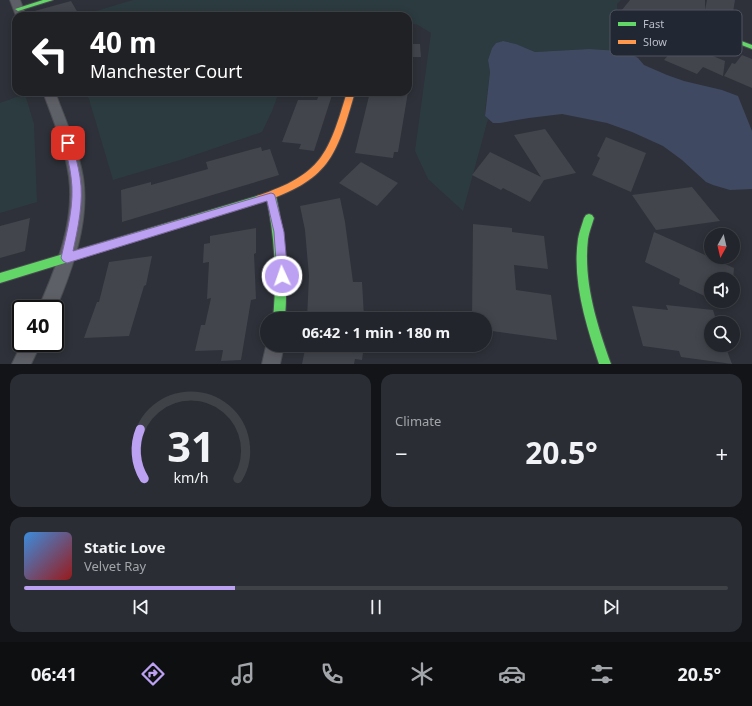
<!DOCTYPE html>
<html lang="en">
<head>
<meta charset="utf-8">
<style>
  body { margin:0; font-family:"Noto Sans",sans-serif; background:#2a2d33; color:#f1f3f6; height:100vh; display:flex; flex-direction:column; font-size:15px; white-space:nowrap }
  * { box-sizing:border-box; margin:0 }
  p { font-size:13px; color:#a2a5a9 }
  .icon { flex:none; width:22px; height:22px; fill:none; stroke:currentColor; stroke-width:2; stroke-linecap:round; stroke-linejoin:round }
  .map { position:relative; height:364px; overflow:hidden }
  .drawer { display:flex; flex-direction:column; gap:10px; padding:10px; background:#131418; flex:1 }
  .drawer>* { flex:none }
  .hud { position:absolute; left:12px; top:12px; width:400px; height:84px; border-radius:12px; box-shadow:0 2px 10px #0003,0 0 0 1px #3f4247; background:#202124; color:#fff; overflow:hidden }
  .needle { width:26px; rotate:188deg }
  .tools { position:absolute; left:704px; top:228px; display:grid; gap:8px }
  .tools a { display:grid; place-items:center; width:36px; height:36px; border-radius:50%; background:#22252b; box-shadow:0 2px 10px #0003,0 0 0 1px #3f4247; font-size:20px }
  .speed { position:absolute; left:12px; top:300px; display:flex; gap:8px; font-size:20px; font-weight:700; text-align:center }
  .speed>* { display:grid; place-content:center; width:52px; height:52px; border-radius:50%; background:#22252b; box-shadow:0 2px 10px #0003,0 0 0 1px #3f4247; line-height:1 }
  .speed .limit { border:2px solid #111; border-radius:6px; background:#fff; color:#111 }
  .pin { position:absolute; display:grid; place-items:center; width:34px; height:34px; color:#fff; margin:-17px; border-radius:8px; box-shadow:0 2px 6px #0006 }
  .me { position:absolute; width:44px; margin:-22px; rotate:357deg; stroke-linejoin:round; filter:drop-shadow(0 0 3px #0008) }
  .turn { display:flex; align-items:center; gap:14px; height:84px; padding:0 12px; font-size:18px }
  .turn .icon { width:52px; height:52px; stroke-width:2.5 }
  .turn b { display:block; font-size:28px; line-height:34px }
  .big { font-size:30px; font-weight:700; line-height:1.1 }
  .drawer .card { flex:1; display:flex; flex-direction:column; justify-content:center; gap:6px; min-width:0; padding:0 14px; border-radius:12px; background:#2a2d33 }
  .drawer .dial { align-items:center; gap:0 }
  .dial svg { height:104px; overflow:visible; fill:none; stroke:#3f4247; stroke-width:7; stroke-linecap:round; text-anchor:middle }
  .dial text { fill:#f1f3f6; stroke:none }
  .song { display:flex; align-items:center; gap:12px }
  .cover { width:48px; height:48px; border-radius:6px; background:linear-gradient(135deg,hsl(210 70% 55%),hsl(0 70% 35%)) }
  .played { height:4px; border-radius:2px; background:linear-gradient(90deg,#bca0f2 30%,#3f4247 30%) }
  .keys { display:flex; justify-content:space-around; direction:ltr }
  .heat { display:flex; justify-content:space-between; align-items:center; font-size:22px; direction:ltr }
  .drawer .tiles { flex:1; display:grid; gap:10px; grid-template-columns:1fr 1fr }
  .card:last-child { grid-column:span 2 }
  .trip { position:absolute; left:260px; top:312px; width:232px; height:40px; border-radius:20px; background:#22252b; box-shadow:0 2px 10px #0003,0 0 0 1px #3f4247; font-weight:700; line-height:40px; text-align:center }
  .menu { display:flex; height:64px; justify-content:space-around; align-items:center; background:#0e0f11; color:#a2a5a9 }
  .menu .icon { width:28px; height:28px }
  .menu .active { color:#bca0f2 }
  .menu b { font-size:18px; color:#f1f3f6 }
  .map>svg:first-child { display:block }
</style>
</head>
<body>
<div class="map">
<svg width="752" height="364" viewBox="0 0 752 364">
  <rect width="100%" height="100%" fill="#2e3139"/>
  <path fill="#2c3b3f" d="M133,0H621L617,4L618,19L632,46L617,43L621,51L589,49L535,52L516,44L503,41L496,43L492,48L488,60L490,72L485,111V116L488,119L463,211L428,179L415,151L431,33L418,25L408,23V16H79Z
    M85,92H279L272,111L262,132L180,160L113,180L89,99Z
    M25,94L34,124L37,202L0,213V103Z"/>
  <path fill="#3f4961" d="M503,41L516,44L535,52L589,49L621,51L629,53L638,58L644,65L667,75L684,81L722,90L738,96L752,131V189L730,190L713,185L706,182L682,160L663,146L632,132L607,123L562,114L529,118L500,123H493L485,116L490,72L488,60L492,48L496,43Z"/>
  <path fill="#42454c" d="M630,0H705V10L707,0H735L732,18L705,11V10L658,13L682,40L637,42L617,16Z
    M71,1L78,13L68,16H32L31,12Z
    M682,40L711,51L708,54L725,61L723,76L703,67L697,74L664,60Z
    M408,44H420L421,57H408Z
    M742,55L752,59V88L724,76L732,63L735,64Z
    M320,92H333L314,151L299,149L301,144L282,142L298,100H317Z
    M370,92H408L398,152H394L393,158L355,153Z
    M545,129L576,173L544,180L530,202L503,188L501,190L472,175L490,152L541,177L514,135Z
    M606,137L646,153L631,192L592,175L600,158L597,156Z
    M261,147L262,151L270,149L279,175L122,222L121,190L151,182V185L208,169L206,162Z
    M361,162L398,183L377,206L339,183Z
    M692,187L720,221L656,230L632,195Z
    M340,198L345,222L353,282H362L364,317L307,319L309,276L305,230L300,206Z
    M30,218L25,251L0,258V226Z
    M473,224L512,228V232L544,236L548,269L514,265L516,290L551,295L557,340L485,330V319H472Z
    M256,228V253L254,254L256,299L251,300L241,360L221,361L223,350L195,351L201,325H205L211,298L207,299L209,262L203,263L204,244L210,243V236Z
    M654,232L734,268L733,279H711V299L679,284L680,279L645,262Z
    M152,256L146,285L144,286L129,336L84,338L97,302H99L109,262Z
    M666,305L713,310L717,323H711V345H725L732,364L681,357L679,351L643,346L632,306L668,310Z
    M306,345H364L362,360L355,359L354,364H302Z"/>
  <g fill="none" stroke-linecap="round" stroke-linejoin="round">
    <g stroke="#4a4c52" stroke-width="2">
      <path id="street" d="M10,0H20L26,16H16Z
        M43,92H55C65,119 78,148 83,177C90,222 72,270 55,311V309H38C56,268 75,222 69,177C65,148 53,119 43,92Z
        M267,342V345H284L280,364H262Z
        M22,343H41L31,364H12Z"/>
    </g>
    <g stroke="#4a4c52" stroke-width="2">
      <path id="fast" d="M43,0H53L18,11L15,9Z
        M705,29H709L752,45V49L705,31Z
        M271,192L274,193L276,196C285,237 288,277 285,319H273C277,277 275,237 266,196L268,193Z
        M260,195L263,196L265,199L263,202L0,283V273Z
        M589,214L592,215L594,218C592,225 589,232 588,239C583,281 597,325 611,364H599C586,325 572,281 578,239C579,232 582,225 584,218L586,215Z"/>
    </g>
    <g stroke="#4a4c52" stroke-width="2">
      <path id="slow" d="M347,92H355C336,158 329,180 260,203L257,202L255,199L257,196C322,174 328,155 347,92Z"/>
    </g>
    <use href="#street" fill="#5e6067" fill-rule="evenodd"/>
    <use href="#fast" fill="#63d668" fill-rule="evenodd"/>
    <use href="#slow" fill="#ff974d" fill-rule="evenodd"/>
  </g>
  <path fill="#bca0f2" stroke="#7a689d" d="M68,140L72,143C75,154 78,165 80,177C84,201 78,228 73,251L271,193L274,194L275,196L284,232L288,276L286,279L282,281L278,279L277,276L274,232L267,201L67,263L63,261L61,258C67,232 75,203 71,177C70,166 66,154 64,143Z"/>
  <rect x="610" y="10" width="132" height="46" rx="6" fill="#222734" stroke="#505461" stroke-width="1"/>
  <rect x="618" y="22" width="18" height="4" fill="#63d668"/>
  <rect x="618" y="40" width="18" height="4" fill="#ff974d"/>
  <g font-size="11" fill="#babdc9">
    <text x="643" y="28">Fast</text>
    <text x="643" y="46">Slow</text>
  </g>
</svg>
<div class="tools">
<a><svg class="needle" viewBox="-14 -14 28 28"><path d="M0-13l5 13h-10z" fill="#e53935"/><path d="M0 13l5-13h-10z" fill="#a2a5a9"/></svg></a>
<a><svg class="icon" aria-label="sound" viewBox="0 0 24 24"><path d="M4 9h4l5-4v14l-5-4H4zM17 9q2 3 0 6"/></svg></a>
<a><svg class="icon" aria-label="search" viewBox="0 0 24 24"><circle cx="10" cy="10" r="6"/><path d="M15 15l6 6"/></svg></a>
</div>
<div class="speed"><div class="limit">40</div></div>
<div class="pin" style="left:68px;top:143px;background:#d93025"><svg class="icon" aria-label="arrive" viewBox="0 0 24 24"><path d="M6 21V4h12l-3 4 3 4H6"/></svg></div>
<svg class="me" style="left:282px;top:276px" viewBox="-20 -20 40 40"><circle r="17" fill="#bca0f2" stroke="#fff" stroke-width="3"/><path d="M0-11L8 9 0 5-8 9z" fill="#fff"/></svg>
<div class="trip">06:42 · 1 min · 180 m</div>
<div class="hud">
<div class="turn"><svg class="icon" aria-label="left" viewBox="0 0 24 24"><path d="M17 20v-9H6M10 6l-5 5 5 5"/></svg><div><b>40 m</b>Manchester Court</div></div>
</div>
</div>
<section class="drawer">
<div class="tiles">
<div class="card dial"><svg viewBox="0 0 100 80">
<path d="M14 69A42 42 0 1 1 86 69"/>
<path d="M14 69A42 42 0 0 1 11 31" stroke="#bca0f2"/>
<text x="50" y="56" font-size="32" font-weight="700">31</text>
<text x="50" y="72" font-size="11">km/h</text>
</svg></div>
<div class="card"><p>Climate</p>
<div class="heat"><a>−</a><b class="big">20.5°</b><a>+</a></div>
</div>
<div class="card">
<div class="song"><i class="cover"></i><div><b>Static Love</b><p>Velvet Ray</p></div></div>
<div class="played"></div>
<div class="keys"><svg class="icon" aria-label="previous" viewBox="0 0 24 24"><path d="M18 5L8 12l10 7zM5 5v14"/></svg><svg class="icon" aria-label="pause" viewBox="0 0 24 24"><path d="M8 5v14M16 5v14"/></svg><svg class="icon" aria-label="next" viewBox="0 0 24 24"><path d="M6 5l10 7-10 7zM19 5v14"/></svg></div>
</div>
</div>
</section>
<nav class="menu">
<b>06:41</b>
<svg class="icon active" aria-label="directions" viewBox="0 0 24 24"><path d="M12 3l9 9-9 9-9-9zM9 14v-3h6M13 9l2 2-2 2"/></svg>
<svg class="icon" aria-label="music" viewBox="0 0 24 24"><path d="M9 18V5l10-2v13"/><circle cx="6" cy="18" r="3"/><circle cx="16" cy="16" r="3"/></svg>
<svg class="icon" aria-label="phone" viewBox="0 0 24 24"><path d="M5 4h4l2 5-3 2q2 4 5 5l2-3 5 2v4C11 20 4 13 5 4z"/></svg>
<svg class="icon" aria-label="climate" viewBox="0 0 24 24"><path d="M12 3v18M4 7l16 10M4 17L20 7"/></svg>
<svg class="icon" aria-label="car" viewBox="0 0 24 24"><path d="M5 17H2v-5l4-1 3-4h7l3 4 3 1v5h-3M9 17h6M6 11h13"/><circle cx="7" cy="17" r="2"/><circle cx="17" cy="17" r="2"/></svg>
<svg class="icon" aria-label="filters" viewBox="0 0 24 24"><path d="M4 7h16M4 17h16"/><circle cx="9" cy="7" r="2"/><circle cx="15" cy="17" r="2"/></svg>
<b>20.5°</b>
</nav>
</body>
</html>
